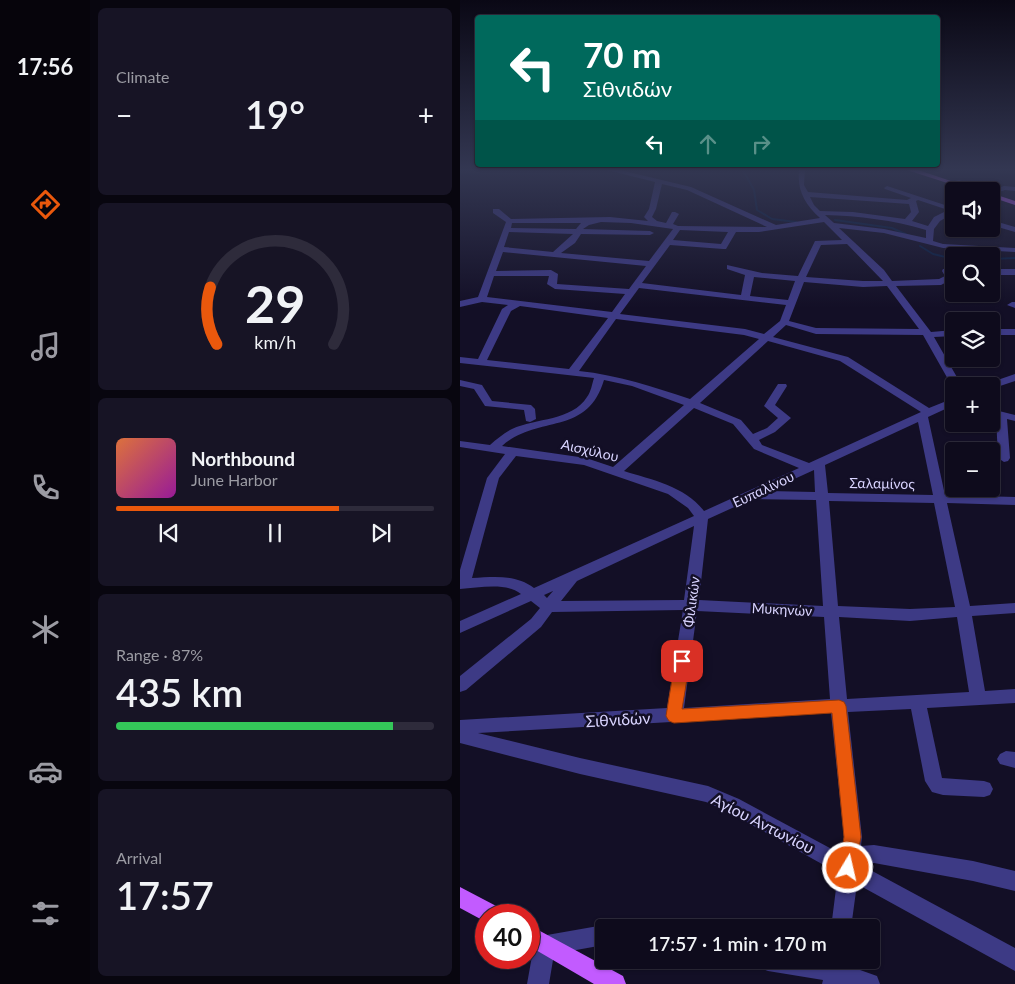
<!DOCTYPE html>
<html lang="en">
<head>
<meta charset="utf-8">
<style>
  body { margin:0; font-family:Lato,sans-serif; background:#171425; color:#f1f3f6; height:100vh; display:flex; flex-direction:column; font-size:19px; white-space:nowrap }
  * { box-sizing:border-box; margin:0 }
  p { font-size:16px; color:#9b9ba3 }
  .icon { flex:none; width:28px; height:28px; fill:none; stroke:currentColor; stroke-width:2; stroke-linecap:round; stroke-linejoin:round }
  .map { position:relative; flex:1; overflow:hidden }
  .panel { display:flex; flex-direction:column; gap:8px; padding:8px; background:#08060f; width:370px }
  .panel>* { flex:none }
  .top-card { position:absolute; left:15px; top:15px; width:465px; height:152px; border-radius:5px; box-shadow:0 1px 4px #0004,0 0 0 1px #2e2b3b; background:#00695c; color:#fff; overflow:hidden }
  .controls { position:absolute; left:485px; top:182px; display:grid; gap:10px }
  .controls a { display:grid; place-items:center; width:55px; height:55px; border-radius:5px; background:#0e0b1c; box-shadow:0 1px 4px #0004,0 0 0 1px #2e2b3b; font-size:25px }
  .speed { position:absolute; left:15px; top:904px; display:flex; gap:10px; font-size:25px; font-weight:700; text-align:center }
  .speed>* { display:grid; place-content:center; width:65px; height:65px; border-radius:50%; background:#0e0b1c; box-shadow:0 1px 4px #0004,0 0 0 1px #2e2b3b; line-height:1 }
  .speed .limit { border:8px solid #d22; background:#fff; color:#111 }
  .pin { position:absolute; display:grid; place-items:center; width:42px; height:42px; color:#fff; margin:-21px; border-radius:10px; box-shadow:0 2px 8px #0006 }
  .me { position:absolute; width:55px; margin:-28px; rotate:9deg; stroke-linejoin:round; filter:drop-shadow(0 0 4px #0008) }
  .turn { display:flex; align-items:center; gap:18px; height:105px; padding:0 25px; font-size:22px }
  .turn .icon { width:65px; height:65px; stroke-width:2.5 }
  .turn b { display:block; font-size:35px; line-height:42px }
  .lanes { display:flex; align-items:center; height:48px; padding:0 25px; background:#0003; justify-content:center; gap:25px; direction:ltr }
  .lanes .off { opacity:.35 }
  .big { font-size:38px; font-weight:600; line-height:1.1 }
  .panel .widget { flex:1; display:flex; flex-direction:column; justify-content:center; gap:8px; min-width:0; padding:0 18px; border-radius:8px; background:#171425 }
  .panel .dial { align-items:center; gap:0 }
  .dial svg { height:130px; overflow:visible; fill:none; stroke:#2e2b3b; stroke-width:7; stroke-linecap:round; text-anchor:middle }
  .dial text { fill:#f1f3f6; stroke:none }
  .song { display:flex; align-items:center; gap:15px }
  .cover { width:60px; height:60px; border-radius:8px; background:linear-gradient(135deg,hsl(20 70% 55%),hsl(300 70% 35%)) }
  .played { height:5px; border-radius:2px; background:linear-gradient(90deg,#ea580c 70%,#2e2b3b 70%) }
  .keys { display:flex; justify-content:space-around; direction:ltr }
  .heat { display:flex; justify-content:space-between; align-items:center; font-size:28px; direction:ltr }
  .charge { height:8px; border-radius:4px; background:linear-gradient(90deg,#34c759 87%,#2e2b3b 0) }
  .trip { position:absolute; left:135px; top:919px; width:285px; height:50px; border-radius:5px; background:#0e0b1c; box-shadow:0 1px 4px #0004,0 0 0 1px #2e2b3b; font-weight:600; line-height:50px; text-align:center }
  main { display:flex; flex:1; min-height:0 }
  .dock { display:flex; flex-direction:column; width:90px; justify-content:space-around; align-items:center; background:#06040b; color:#9b9ba3 }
  .dock .icon { width:35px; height:35px }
  .dock .selected { color:#ea580c }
  .dock b { font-size:22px; color:#f1f3f6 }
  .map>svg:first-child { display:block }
</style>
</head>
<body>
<main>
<nav class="dock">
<b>17:56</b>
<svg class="icon selected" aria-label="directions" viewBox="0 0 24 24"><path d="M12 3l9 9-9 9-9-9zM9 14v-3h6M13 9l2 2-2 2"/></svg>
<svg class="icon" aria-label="music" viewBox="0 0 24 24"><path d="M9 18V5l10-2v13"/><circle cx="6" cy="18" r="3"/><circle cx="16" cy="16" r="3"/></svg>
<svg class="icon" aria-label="phone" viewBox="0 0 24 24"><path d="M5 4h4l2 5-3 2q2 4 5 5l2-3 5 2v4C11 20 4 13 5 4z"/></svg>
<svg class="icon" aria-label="climate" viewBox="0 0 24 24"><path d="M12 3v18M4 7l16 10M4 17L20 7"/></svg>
<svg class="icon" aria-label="car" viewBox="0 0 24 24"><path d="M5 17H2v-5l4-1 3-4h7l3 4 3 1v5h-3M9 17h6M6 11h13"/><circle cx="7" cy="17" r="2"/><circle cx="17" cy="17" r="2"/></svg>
<svg class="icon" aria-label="filters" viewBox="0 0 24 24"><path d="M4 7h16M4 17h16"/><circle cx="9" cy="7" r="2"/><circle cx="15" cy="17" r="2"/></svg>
</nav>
<section class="panel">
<div class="widget"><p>Climate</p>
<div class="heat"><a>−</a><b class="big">19°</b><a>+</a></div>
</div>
<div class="widget dial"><svg viewBox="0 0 100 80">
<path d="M14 69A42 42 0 1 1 86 69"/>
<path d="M14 69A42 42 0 0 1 10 34" stroke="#ea580c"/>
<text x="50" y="56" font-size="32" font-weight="700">29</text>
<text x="50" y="72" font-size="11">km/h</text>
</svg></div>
<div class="widget">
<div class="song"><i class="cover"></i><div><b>Northbound</b><p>June Harbor</p></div></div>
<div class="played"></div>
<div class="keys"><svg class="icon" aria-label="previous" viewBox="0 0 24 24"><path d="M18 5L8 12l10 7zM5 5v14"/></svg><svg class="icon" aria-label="pause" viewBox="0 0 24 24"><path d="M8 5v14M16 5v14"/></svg><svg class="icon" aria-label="next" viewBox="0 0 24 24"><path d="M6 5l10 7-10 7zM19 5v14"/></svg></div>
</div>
<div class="widget"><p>Range · 87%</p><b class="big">435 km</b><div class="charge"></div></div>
<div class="widget"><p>Arrival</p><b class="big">17:57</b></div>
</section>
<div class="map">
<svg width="555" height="984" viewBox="0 0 555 984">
  <rect width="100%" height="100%" fill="#130f26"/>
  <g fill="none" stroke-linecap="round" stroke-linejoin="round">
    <path stroke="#0a1f44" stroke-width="2" d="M283,170L294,190L297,210L312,219L336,222
      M375,220L432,228L452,237
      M460,246L473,254L494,259
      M531,259L555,258"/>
    <path fill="#3d3a85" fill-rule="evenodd" d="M147,170H160L231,187L316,225L360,218C345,204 337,191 339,170H345L344,185L348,192L447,200L451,198L425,189L424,188L427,186L494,208V213L480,221L474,229L473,241L483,244L555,248V252L483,248L424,233L379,228L424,270L432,281L479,279L485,276L482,271L483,269L494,268V274H492L494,278L481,285L436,286L471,332L494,330V336L474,337L502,386H494L493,388L463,335L356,334L326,325L313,337L388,357L469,408L494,398V405L468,417L485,495L555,497V505L487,503L510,606L555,603V613L512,616L525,691L555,689V703L467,708L482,778L524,781L530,783L533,789L530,795L524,797L483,795L472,792L465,781L451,709L388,712L402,837L401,846L414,845L513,861L555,871V891L513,881L414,863L405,864L403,866L555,948V971L397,884L391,928H371L378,873L267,811L246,802L120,774L0,743V720L207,708L223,610L92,612L81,627L6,690L0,692V676L71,619L80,608L71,601L0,633V621L61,594C46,582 19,588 0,589V570L27,478L45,454L0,447V441L30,445C37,439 44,433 52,429C76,418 112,421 127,397C131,392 132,384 134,378L0,363V357L18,359L42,309L48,305L22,302L0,307V301L18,297L46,222L33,213V209H39L51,219L150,217L188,221L184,217L189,209L195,182ZM202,184L227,190L307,227L218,226L213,224L219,214L215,212H212L206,223L197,221L192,217L196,209ZM350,197L449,204L451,212L445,219L393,212L360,211L354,205ZM458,200L488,210L474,217L468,226L452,221L459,212L456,201ZM365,215C399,216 433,220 466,230V238L424,229L374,223ZM141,222L171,223L213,229L189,261L101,253L115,243L121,234L190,235L194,233L190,231L123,229L129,225ZM364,222L382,240L355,241L338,276L302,273L267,265V269L285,275L281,295L182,283L210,245L263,249H266L276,232H299ZM52,223H121L116,229L51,228ZM220,230L268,232L261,244L213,240ZM49,232L113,234L93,252L44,247ZM387,244L423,281H403L346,277L361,245ZM43,252L186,266L169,289L97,284L98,274L91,270L36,271ZM34,276H89L87,284L95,289L165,294L152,312L27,297ZM294,277L335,281L328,300L290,296ZM344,282L403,287L427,286L459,329L356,328L329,321ZM179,288L326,305L320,321L304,334L285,329L160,314ZM60,306L148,318L109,369L27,360L51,311ZM156,319L284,335L299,339L230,399C194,387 158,375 119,371ZM308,341L380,361L461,412L349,463L302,445L299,440L315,432L331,418L315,405L327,386L326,384H318L304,406L318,418L307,428L293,434L281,420L240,403ZM144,380L172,386L224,405L153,467L126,458L42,446C78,414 127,437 144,380ZM234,408L273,424L294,449L339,468L244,511C225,486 192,480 164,471ZM458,422L473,495L368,493L365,465ZM56,456L124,465L208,494L228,508L234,516L74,588C55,574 34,577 12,578L39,478ZM354,470L355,492L308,491ZM292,499L356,500L363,606L239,600L248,519ZM369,501L474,503L495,607L450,609L378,606ZM234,526L224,600L101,601L117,581ZM93,591L87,598L84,595ZM237,611L364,617L370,699L224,708ZM379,617L450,621L497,617L509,692L387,699ZM371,713L384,837L381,854L279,799L248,786L120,758L18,733Z
      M499,180L511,185L512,190H508L506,187C500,185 491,186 488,183Z
      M544,186L555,187V191L545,190L531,195V191H529Z
      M531,220L555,227V232L531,225Z
      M531,269H555V275H531Z
      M552,302H555V308L547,305Z
      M531,329H555V335H531Z
      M555,374V381L531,389V386H525L526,384Z
      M0,380L22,385L32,401L71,405L75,409L76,419L70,422L66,421L64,410L25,406L14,389L0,386Z
      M531,409L555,415V421L547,419L550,458L548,461L544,462L538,458L536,416L531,415Z
      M546,751L555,752V768L540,764L537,759L540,754Z
      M144,925L151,928H144V945L94,954L89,984H67L72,956L80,938L87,935Z
      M297,960H387L386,965L417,976L420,984H362L363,980L308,971L300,968Z"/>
    <path fill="#c25bff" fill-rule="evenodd" d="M447,170H458L521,191H512Z
      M531,193L555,201V205L531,197Z
      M0,887L40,908L43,915H26V922L0,908Z
      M69,925L163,976L166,984H134L69,946Z"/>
  </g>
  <linearGradient id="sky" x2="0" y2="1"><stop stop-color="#0a0815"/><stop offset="0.55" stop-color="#333752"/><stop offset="1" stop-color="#333752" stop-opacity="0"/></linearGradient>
  <rect width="555" height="308" fill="url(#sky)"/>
  <path fill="#ea580c" stroke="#983908" d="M222,655L228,657L230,661L222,709L379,700L384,702L386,706L401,837L394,874L388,876L382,874L379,868L384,837L372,713L214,723L209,721L206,716L215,661L217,657Z"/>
  <g text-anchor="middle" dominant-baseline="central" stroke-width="5" stroke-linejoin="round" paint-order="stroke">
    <g font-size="14" fill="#d9d4ff" stroke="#130f26">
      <text transform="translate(130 450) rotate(13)">Αισχύλου</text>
      <text transform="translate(422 483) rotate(1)">Σαλαμίνος</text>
      <text transform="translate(303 489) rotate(-25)">Ευπαλίνου</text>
      <text transform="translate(231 602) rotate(-82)">Φιλικών</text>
      <text transform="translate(322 609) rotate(3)">Μυκηνών</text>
    </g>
    <g font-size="16" fill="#d9d4ff" stroke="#130f26">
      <text transform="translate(158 719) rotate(-3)">Σιθνιδών</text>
      <text transform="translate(303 823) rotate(27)">Αγίου Αντωνίου</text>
    </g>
  </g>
</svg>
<div class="controls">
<a><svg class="icon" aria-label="sound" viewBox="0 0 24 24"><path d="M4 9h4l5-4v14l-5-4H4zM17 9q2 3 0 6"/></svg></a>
<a><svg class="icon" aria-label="search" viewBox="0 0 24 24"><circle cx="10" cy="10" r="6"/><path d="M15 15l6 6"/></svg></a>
<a><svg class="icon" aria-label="layers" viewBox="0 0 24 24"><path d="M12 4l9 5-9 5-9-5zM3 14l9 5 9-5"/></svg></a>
<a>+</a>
<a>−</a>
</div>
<div class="speed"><div class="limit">40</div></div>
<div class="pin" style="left:222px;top:661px;background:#d93025"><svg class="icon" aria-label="arrive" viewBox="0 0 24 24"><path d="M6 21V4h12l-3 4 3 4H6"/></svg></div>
<svg class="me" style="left:388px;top:868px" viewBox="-20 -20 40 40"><circle r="17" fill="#ea580c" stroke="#fff" stroke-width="3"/><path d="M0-11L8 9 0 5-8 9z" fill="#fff"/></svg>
<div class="trip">17:57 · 1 min · 170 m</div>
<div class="top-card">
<div class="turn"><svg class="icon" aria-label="left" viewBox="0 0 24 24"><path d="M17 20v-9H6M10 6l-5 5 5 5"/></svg><div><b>70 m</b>Σιθνιδών</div></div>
<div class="lanes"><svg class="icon" aria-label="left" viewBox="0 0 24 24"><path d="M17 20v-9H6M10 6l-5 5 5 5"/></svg><svg class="icon off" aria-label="ahead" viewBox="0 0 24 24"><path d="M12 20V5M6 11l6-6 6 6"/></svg><svg class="icon off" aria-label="right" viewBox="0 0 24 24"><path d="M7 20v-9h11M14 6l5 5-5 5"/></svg></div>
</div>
</div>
</main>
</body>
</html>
